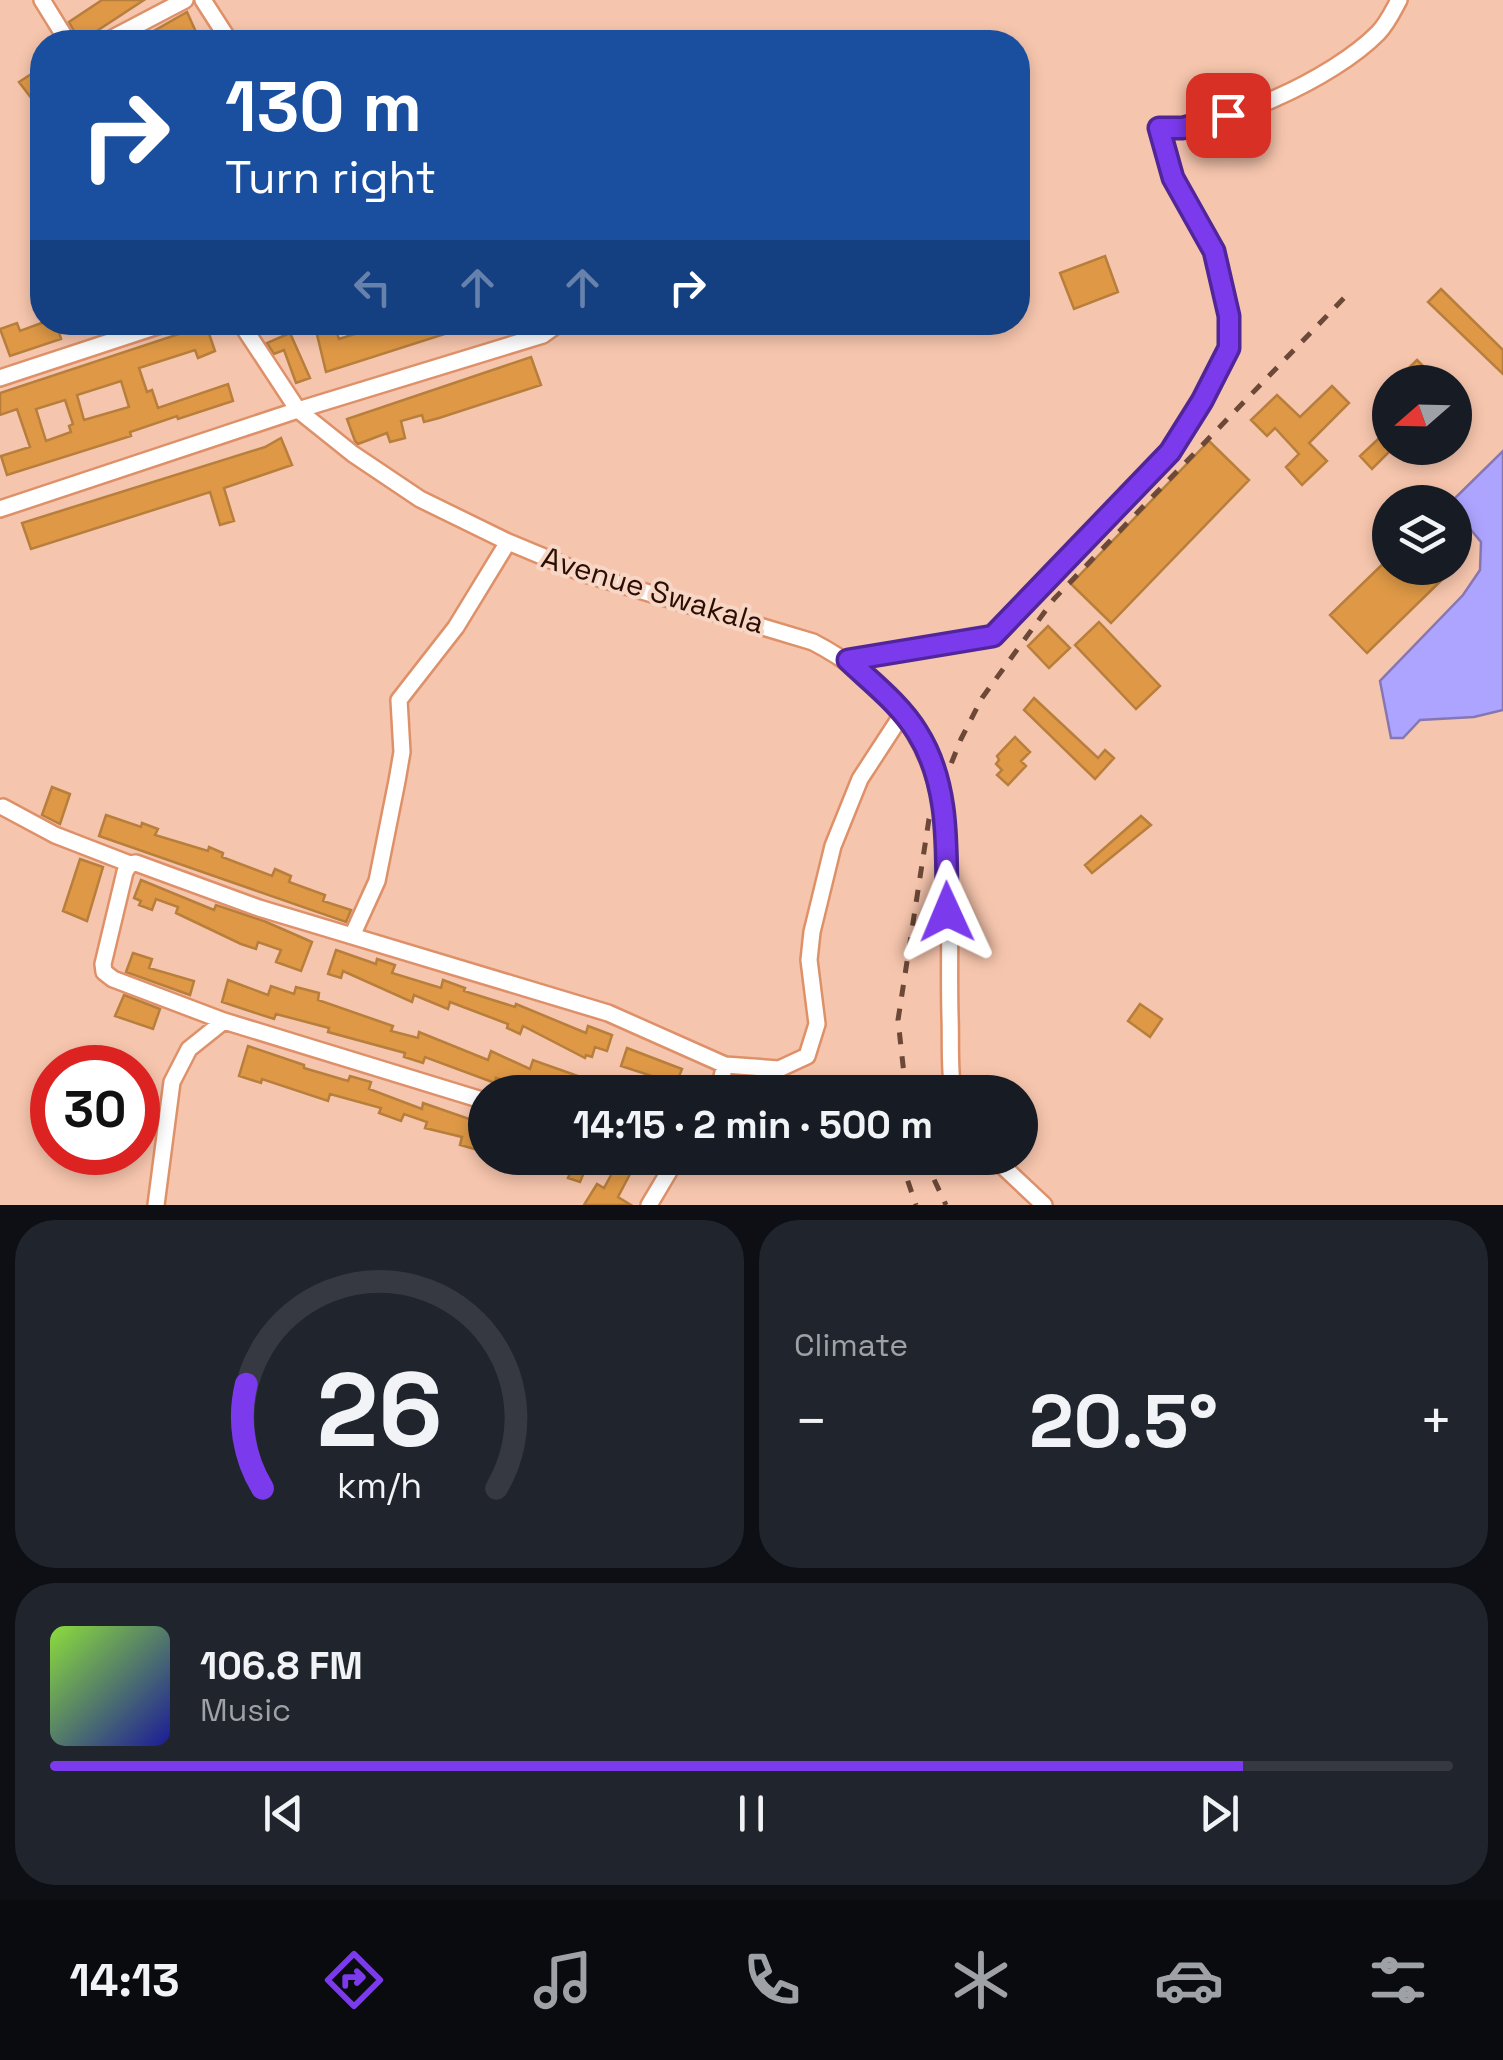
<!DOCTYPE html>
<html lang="en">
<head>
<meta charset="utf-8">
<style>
  body { margin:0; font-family:"Space Grotesk",sans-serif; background:#20242c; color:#f1f3f6; height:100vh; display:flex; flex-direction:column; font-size:38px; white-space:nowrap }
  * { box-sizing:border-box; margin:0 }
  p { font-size:32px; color:#9ea1a6 }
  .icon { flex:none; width:55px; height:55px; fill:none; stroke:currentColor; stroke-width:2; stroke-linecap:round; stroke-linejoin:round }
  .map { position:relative; height:1205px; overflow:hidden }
  .drawer { display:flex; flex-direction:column; gap:15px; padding:15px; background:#0d0f14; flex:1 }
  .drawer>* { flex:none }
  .top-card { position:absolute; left:30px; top:30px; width:1000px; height:305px; border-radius:40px; box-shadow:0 5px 15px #0003; background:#1a4fa0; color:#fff; overflow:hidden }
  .needle { width:65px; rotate:250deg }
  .buttons { position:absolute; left:1372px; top:365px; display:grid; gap:20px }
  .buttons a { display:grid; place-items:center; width:100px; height:100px; border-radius:50%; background:#171b24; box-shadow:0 5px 15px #0003; font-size:50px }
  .speed { position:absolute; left:30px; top:1045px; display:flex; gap:20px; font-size:50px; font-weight:700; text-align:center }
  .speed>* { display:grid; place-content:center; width:130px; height:130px; border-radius:50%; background:#171b24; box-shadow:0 5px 15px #0003; line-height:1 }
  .speed .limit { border:15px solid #d22; background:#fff; color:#111 }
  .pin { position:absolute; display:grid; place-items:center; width:85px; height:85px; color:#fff; margin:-42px; border-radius:20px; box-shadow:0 5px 15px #0006 }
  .me { position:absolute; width:110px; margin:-55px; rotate:359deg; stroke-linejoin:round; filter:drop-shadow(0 0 8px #0008) }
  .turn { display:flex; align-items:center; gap:35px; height:210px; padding:0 30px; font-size:45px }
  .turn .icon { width:130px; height:130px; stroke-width:2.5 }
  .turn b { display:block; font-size:70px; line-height:85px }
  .lanes { display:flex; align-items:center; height:95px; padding:0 30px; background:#0003; justify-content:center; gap:50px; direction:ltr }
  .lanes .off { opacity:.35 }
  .big { font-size:75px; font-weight:700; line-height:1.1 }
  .drawer .tile { flex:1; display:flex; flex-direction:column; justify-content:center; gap:15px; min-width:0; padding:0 35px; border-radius:40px; background:#20242c }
  .drawer .dial { align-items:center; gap:0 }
  .dial svg { height:260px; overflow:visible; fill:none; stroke:#363941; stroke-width:7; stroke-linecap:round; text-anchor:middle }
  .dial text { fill:#f1f3f6; stroke:none }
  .song { display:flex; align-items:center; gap:30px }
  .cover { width:120px; height:120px; border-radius:15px; background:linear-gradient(135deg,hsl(90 70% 55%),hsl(240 70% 35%)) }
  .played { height:10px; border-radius:5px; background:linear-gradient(90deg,#7c3aed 85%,#363941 85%) }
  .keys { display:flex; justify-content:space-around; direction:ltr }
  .heat { display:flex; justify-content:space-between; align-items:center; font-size:55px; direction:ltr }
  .drawer .tiles { flex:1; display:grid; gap:15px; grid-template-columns:1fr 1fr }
  .tile:last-child { grid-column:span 2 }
  .trip { position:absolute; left:468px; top:1075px; width:570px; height:100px; border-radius:50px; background:#171b24; box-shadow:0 5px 15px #0003; font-weight:700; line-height:100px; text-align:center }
  .tabs { display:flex; height:160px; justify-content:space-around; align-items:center; background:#090b0e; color:#9ea1a6 }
  .tabs .icon { width:70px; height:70px }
  .tabs .selected { color:#7c3aed }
  .tabs b { font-size:45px; color:#f1f3f6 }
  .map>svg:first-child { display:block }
</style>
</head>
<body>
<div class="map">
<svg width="1503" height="1205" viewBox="0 0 1503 1205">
  <rect width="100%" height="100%" fill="#f6c5ad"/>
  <path fill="#ada4ff" stroke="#8677b3" stroke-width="2.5" d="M1503,451V710L1474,717L1420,720L1403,738H1391L1380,681L1463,595L1480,570L1481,542L1471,530H1455V502H1451Z"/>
  <path fill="#df9946" stroke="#b77e3c" stroke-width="2.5" fill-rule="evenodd" d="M102,0H144L80,42L69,22Z
    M187,12L196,32L188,36L192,42H157L152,32Z
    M42,67V112L19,82Z
    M1105,256L1118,292L1074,309L1060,273Z
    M1441,289L1503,350V374L1428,302Z
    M44,322H56L61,339L10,356L0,329L17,323L20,331Z
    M314,322H333L339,339L393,322H448L451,332L326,372Z
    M206,325L215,351L198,358L195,350L139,368L147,392L152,390L158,408L228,384L233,401L178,419L177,416L130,432L131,436L7,475L1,456L30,447L17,409L0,415V393ZM121,381L129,407L84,420L77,395ZM65,400L73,424L69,426L71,432L46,441L36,409Z
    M290,333L310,378L296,383L284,350L274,354L267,343Z
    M531,357L541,385L439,418L424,422L422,415L401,421L405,438L390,442L387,433L358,444L355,441L347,419Z
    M1417,360L1439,382H1394Z
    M1332,386L1349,403L1309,443L1327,461L1302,485L1286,467L1299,454L1275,428L1267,436L1251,420L1277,395L1300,417Z
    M1390,428V451L1372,469L1360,456Z
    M281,438L292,465L224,488L234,521L220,525L210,492L31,549L22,523L265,447Z
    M1209,441L1249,480L1111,623L1071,584Z
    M1390,557V568H1454L1367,653L1330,615Z
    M1099,622L1160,686L1136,709L1075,645Z
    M1048,626L1070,648L1049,668L1028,646Z
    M1034,698L1098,758L1105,750L1114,758L1095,779L1024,710Z
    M1015,737L1030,752L1021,761L1026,766L1008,785L997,775L1002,770L996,764L999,760L997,756Z
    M52,787L70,794L60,824L42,815Z
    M106,815L141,827L142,823L158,829L155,835L208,851L209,847L223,853L222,857L272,876L275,869L291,876L289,882L325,895L323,901L351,910L346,922L99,836Z
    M1141,816L1151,825L1092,873L1085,865Z
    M80,859L103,867L87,921L63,911Z
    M141,880L214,910L216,905L264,921L312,942L301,971L276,962L281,950L258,942L256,949L241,944L176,913L178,907L156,899L152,910L139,905L141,901L134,898Z
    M336,950L376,964L377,959L395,965L392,973L441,988L443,980L465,988L464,991L515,1007L516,1004L586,1033L588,1026L612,1035L607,1051L595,1047L592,1057L586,1055L585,1058L523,1026L520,1034L507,1028L508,1024L450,1002L448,1009L414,995L412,1002L343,971L341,978L328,974Z
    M133,953L152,959L149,968L194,981L190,995L126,972Z
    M228,980L268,995L271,986L294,994L296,987L319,993L318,1000L393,1026L391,1031L418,1038L419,1032L488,1060L491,1051L530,1069L533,1060L578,1076L576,1083L596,1092H537L496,1078L495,1083L425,1057L423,1063L404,1057L405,1053L328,1032L329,1028L276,1014L274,1019L222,1002Z
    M124,995L160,1009L153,1029L115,1016Z
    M1140,1004L1162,1019L1150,1037L1128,1021Z
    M248,1046L304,1065V1068L348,1081L350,1076L371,1082L369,1089L422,1109L423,1103L481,1123L474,1149L460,1145L462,1137L425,1128L427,1122L404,1114L401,1121L379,1113L381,1108L330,1094L328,1101L262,1079L261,1083L239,1076Z
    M627,1048L682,1069L676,1084L621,1066Z
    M516,1158H590L580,1182L568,1178L571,1171L548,1162L543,1171Z
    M616,1166L630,1174L618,1197L631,1205H584L597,1184L604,1188Z"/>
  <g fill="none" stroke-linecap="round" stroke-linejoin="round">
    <g stroke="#de9169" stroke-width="20">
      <path id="street" d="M42,0L68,42
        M203,0L230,42
        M105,42L185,0
        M240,322L298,410L353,454L420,499L508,542L585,574L813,642C975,727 946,860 950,1016C951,1041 949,1068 953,1092
        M0,378L170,322
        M0,509L298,410L543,335L561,322
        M848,660L993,636L1170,452L1202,401L1229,348V316L1214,251L1173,178L1159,128C1222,130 1334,78 1378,33C1387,24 1393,11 1399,0
        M3,807L55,835L130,864L136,863L259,908L608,1013L725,1065L779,1069L807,1056L817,1024L809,960L812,932L833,846L860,779L903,713
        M130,864L125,872L103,964L104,972L113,979L224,1021L485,1101
        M352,936L377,881L397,781L402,752L399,700L456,627L508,542
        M718,1092L725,1065
        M653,1158L673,1164
        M994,1158L1044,1205
        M156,1205L172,1082L189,1049L224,1021
        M649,1205L677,1158"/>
    </g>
    <use href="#street" stroke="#fff" stroke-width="15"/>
    <path stroke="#6c4838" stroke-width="5" stroke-dasharray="12 12" stroke-linecap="butt" d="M906,1092L898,1020L929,819L961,739L982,698L1054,599L1345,297
      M900,1158L916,1205
      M924,1158L946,1205"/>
  </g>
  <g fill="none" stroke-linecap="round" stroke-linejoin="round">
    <g stroke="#51269a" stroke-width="25">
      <path id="route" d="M947,912C946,852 951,785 917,732C900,704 871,682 848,660L993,636L1170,452L1202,401L1229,348V316L1214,251L1173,178L1159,128H1183L1228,115"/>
    </g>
    <use href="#route" stroke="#7c3aed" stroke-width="18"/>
  </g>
  <g text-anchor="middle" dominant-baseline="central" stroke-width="8" stroke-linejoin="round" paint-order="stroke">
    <g font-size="30" fill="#2b0e01" stroke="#f7d6c6">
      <text transform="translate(653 590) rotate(17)">Avenue Swakala</text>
    </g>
  </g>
</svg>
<div class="buttons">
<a><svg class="needle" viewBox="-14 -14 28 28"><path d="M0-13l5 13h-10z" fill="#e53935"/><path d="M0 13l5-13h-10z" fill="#9ea1a6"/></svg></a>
<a><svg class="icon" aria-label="layers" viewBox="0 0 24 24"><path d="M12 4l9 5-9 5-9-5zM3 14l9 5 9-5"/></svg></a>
</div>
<div class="speed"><div class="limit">30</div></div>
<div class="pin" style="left:1228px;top:115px;background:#d93025"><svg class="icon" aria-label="arrive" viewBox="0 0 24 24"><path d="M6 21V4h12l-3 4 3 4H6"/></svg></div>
<svg class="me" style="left:947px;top:912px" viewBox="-20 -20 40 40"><path d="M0-17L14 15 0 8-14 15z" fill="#7c3aed" stroke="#fff" stroke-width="4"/></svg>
<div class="trip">14:15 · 2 min · 500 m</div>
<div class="top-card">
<div class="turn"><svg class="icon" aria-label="right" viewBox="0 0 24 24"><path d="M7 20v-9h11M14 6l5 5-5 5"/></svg><div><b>130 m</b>Turn right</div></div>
<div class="lanes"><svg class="icon off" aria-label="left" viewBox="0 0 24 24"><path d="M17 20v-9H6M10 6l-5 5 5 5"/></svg><svg class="icon off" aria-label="ahead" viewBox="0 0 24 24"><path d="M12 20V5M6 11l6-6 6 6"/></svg><svg class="icon off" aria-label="ahead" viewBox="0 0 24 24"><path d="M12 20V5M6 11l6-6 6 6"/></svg><svg class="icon" aria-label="right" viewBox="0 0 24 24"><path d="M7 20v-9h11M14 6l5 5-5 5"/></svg></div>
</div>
</div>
<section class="drawer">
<div class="tiles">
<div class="tile dial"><svg viewBox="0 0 100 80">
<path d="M14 69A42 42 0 1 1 86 69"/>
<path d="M14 69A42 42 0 0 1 9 37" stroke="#7c3aed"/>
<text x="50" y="56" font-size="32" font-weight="700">26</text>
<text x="50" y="72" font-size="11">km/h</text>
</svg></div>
<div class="tile"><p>Climate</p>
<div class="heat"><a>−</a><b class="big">20.5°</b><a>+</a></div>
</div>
<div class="tile">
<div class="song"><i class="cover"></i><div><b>106.8 FM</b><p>Music</p></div></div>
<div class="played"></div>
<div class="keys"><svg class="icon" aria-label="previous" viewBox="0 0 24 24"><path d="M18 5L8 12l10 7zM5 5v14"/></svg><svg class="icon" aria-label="pause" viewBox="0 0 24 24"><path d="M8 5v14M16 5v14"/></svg><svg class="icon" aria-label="next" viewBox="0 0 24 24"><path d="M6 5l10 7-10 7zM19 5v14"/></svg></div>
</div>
</div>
</section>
<nav class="tabs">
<b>14:13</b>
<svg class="icon selected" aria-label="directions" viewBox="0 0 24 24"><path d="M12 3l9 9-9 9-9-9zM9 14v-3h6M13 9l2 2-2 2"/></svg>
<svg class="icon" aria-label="music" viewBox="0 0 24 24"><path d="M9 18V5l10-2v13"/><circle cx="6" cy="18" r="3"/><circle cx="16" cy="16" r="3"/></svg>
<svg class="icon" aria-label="phone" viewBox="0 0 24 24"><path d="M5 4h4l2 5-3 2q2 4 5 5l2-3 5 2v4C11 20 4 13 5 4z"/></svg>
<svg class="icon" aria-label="climate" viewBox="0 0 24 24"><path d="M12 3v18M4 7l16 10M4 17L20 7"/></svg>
<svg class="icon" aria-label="car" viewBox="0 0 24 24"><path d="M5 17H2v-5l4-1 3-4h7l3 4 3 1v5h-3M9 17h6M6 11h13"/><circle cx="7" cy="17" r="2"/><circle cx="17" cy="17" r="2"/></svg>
<svg class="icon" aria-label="filters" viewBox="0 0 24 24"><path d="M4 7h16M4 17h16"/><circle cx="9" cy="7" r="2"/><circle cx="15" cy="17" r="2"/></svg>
</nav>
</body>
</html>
